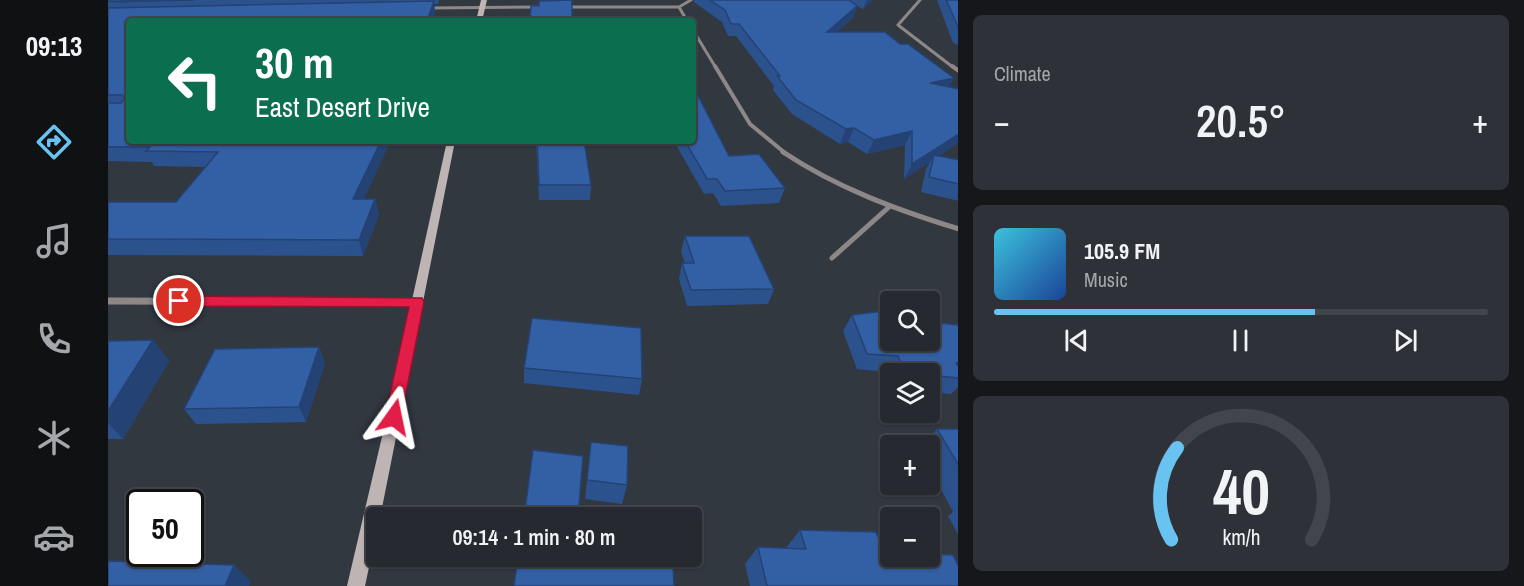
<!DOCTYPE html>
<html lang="en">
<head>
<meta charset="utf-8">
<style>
  body { margin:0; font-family:"Archivo Narrow",sans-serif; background:#2e3238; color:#f1f3f6; height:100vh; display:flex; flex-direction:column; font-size:22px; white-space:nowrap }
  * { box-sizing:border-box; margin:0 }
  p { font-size:20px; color:#a4a7ab }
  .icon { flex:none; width:33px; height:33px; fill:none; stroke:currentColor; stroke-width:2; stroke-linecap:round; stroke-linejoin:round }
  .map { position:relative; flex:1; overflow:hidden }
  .drawer { display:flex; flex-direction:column; gap:15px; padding:15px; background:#15171a; width:566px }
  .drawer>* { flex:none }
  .banner { position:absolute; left:18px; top:18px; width:570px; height:126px; border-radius:6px; box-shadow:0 2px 4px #0004,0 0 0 2px #42464c; background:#0b6e4f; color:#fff; overflow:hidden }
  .controls { position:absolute; left:772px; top:291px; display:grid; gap:12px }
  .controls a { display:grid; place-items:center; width:60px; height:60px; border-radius:6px; background:#262a30; box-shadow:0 2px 4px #0004,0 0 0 2px #42464c; font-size:30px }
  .speed { position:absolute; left:18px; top:489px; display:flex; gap:12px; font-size:30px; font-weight:700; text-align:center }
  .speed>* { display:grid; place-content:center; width:78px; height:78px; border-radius:50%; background:#262a30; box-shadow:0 2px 4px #0004,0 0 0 2px #42464c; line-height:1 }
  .speed .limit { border:3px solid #111; border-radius:9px; background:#fff; color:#111 }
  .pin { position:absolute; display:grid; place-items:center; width:51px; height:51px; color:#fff; margin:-26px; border:3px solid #fff; border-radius:50%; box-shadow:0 2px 6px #0007 }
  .me { position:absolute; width:66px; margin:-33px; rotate:12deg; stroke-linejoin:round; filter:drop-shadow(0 0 4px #0008) }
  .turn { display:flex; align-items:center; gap:21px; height:126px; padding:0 30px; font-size:27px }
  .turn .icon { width:78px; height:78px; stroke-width:2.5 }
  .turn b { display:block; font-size:42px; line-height:51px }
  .big { font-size:45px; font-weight:600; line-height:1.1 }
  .drawer .card { flex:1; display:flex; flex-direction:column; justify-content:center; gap:9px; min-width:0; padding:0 21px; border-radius:9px; background:#2e3238 }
  .drawer .dial { align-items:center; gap:0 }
  .dial svg { height:156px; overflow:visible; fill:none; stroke:#42464c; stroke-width:7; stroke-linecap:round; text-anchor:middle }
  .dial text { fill:#f1f3f6; stroke:none }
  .song { display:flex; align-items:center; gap:18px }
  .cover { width:72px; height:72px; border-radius:9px; background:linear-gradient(135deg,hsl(190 70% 55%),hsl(220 70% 35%)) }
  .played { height:6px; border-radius:3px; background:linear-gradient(90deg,#69c3f1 65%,#42464c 65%) }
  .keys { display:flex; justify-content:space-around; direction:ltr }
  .heat { display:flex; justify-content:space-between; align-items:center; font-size:33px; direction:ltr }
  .trip { position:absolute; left:258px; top:507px; width:336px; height:60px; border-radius:6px; background:#262a30; box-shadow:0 2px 4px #0004,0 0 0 2px #42464c; font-weight:600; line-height:60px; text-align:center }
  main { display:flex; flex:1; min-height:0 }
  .tab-bar { display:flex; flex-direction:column; width:108px; justify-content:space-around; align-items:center; background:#0f1113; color:#a4a7ab }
  .tab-bar .icon { width:42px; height:42px }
  .tab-bar .selected { color:#69c3f1 }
  .tab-bar b { font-size:27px; color:#f1f3f6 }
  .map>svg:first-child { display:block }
</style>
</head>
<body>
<main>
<nav class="tab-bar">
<b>09:13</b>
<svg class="icon selected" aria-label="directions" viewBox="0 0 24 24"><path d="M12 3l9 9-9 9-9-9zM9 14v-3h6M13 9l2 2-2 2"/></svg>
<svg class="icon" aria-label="music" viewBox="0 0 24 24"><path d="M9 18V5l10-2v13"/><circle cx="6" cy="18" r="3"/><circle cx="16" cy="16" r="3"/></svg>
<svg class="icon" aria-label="phone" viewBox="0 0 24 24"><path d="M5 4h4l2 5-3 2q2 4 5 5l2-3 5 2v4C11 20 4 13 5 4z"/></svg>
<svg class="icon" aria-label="climate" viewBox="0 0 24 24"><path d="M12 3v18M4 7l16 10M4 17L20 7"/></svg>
<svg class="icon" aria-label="car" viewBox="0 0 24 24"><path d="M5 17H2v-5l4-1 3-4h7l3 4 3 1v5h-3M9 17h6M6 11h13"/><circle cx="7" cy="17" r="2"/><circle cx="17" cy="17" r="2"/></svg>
</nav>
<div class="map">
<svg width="851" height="586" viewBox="0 0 851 586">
  <rect width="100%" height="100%" fill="#323840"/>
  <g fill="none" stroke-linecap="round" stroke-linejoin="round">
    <path stroke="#8e8787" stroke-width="3" d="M812,0L790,25L846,68
      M457,7H571
      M319,8L429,7
      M579,21L571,7L583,0
      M585,30L608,68"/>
    <path stroke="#8e8787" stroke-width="4" d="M607,66L642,124L677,153
      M844,66L851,71"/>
    <path stroke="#8e8787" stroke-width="5" d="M675,152C729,188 789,210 851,229
      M724,258L781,207"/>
    <path stroke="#8e8787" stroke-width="7" d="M0,301L310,302"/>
    <path fill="#beb4b4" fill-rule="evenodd" d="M373,0H379L374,21H368Z
      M339,141H347L272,518H268V534L257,586H239L273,441Z"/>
  </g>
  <path fill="#2c528e" d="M0,0H331L330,4H326L327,12L21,141H279L280,146L256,199H267L271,215L255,256L0,255V202H68L97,167L46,166L44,162L0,161Z
    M586,0H765L755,9L749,6L745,18L729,32L841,87L831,156L851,160V201L813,192L818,169L822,162L796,179L797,145L759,154L740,142L732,144L684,114L665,90L666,86L628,36H620L614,22L586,2Z
    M829,0H851V45L845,43Z
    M428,141H482L481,145H477L483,185L482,200H431Z
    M554,141H585L621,156L677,188L671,203L613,206L605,193L596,194L567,143H555Z
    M577,236L666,289L660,304L579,306L571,279L574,263H577L573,252Z
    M744,315L783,340L851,325V386L843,394L822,392V374H783V383L778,372L749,369L735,331Z
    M45,340L61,361L15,439H0V341Z
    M211,347L217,363L198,422L88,424L76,409Z
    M416,368L534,379L531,395L416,383Z
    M829,429H851V536L840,516L845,512L822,468V446H814Z
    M483,442L519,485L514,504L477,499Z
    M692,530L851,586H642L637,564L650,547L678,548Z"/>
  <path fill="#244274" d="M759,0H765L755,9Z
    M326,1L327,12L324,21H319Z
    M749,6L745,18L715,44L719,32Z
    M846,78L839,92L822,83Z
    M746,128L740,142L732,144L738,129Z
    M804,131L797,145L759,154L766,140Z
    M851,134V143L825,160L826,155L822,162L796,179L804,164Z
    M273,141H279L280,146L249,215L245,199Z
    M267,199L271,215L255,256L251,240Z
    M45,340L61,361L15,439L0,423V411Z
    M211,347L217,363L198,422L191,407Z
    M126,565L143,581L141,586H117Z"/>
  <path fill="#335fa5" stroke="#244274" stroke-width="1.5" d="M0,0H86L0,2Z
    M464,0V21H422L423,6H431V1Z
    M601,0H741L749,6L719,32H777L792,44H800L846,78L822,83L851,89V134L804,164V131L766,140L746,128L738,129L688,100L669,76H672L631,24H623L617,10Z
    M838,0H851V29Z
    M326,1L319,21H21V141H273L245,199H267L251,240L0,239V202H68L110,152L38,151L42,147H0V103H13L17,98L14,95H0V8Z
    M585,86L621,156L651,154L677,188L617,191L609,179H599L577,141H585Z
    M429,141H476L483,185H431Z
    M826,155L851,160V184L821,177Z
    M577,236H641L666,289L583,290L574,263H586Z
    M783,310V340H822V322L851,325V363H848L851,367V378L822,375V374L797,373L790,356L759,354L744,315Z
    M424,318L533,328L534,379L416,368Z
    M45,340L0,411V341Z
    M211,347L191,407L76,409L107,349Z
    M829,429H851V466Z
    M483,442L520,446L519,485L479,480Z
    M425,450L475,456L470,518H416Z
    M692,530L768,532L777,552H783V556H822V554L845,555L851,567V586H659L650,547L698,549Z
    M410,556H489L565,566L566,586H406Z
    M0,561L126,565L117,586H0Z"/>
  <path fill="#e11d48" stroke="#92132f" stroke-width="1.5" d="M71,296L314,298L316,302L292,423L286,425L280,423L277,417L301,307L71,306L64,301Z"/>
</svg>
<div class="controls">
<a><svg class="icon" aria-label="search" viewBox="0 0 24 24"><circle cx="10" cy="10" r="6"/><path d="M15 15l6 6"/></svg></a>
<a><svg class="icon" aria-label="layers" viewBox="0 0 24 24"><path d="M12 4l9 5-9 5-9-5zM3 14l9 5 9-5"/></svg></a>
<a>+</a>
<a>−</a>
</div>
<div class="speed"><div class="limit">50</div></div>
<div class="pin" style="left:71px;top:301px;background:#d93025"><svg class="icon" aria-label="arrive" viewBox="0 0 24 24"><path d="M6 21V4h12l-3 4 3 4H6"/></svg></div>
<svg class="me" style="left:286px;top:417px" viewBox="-20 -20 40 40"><path d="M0-17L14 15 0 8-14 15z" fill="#e11d48" stroke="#fff" stroke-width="4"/></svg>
<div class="trip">09:14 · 1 min · 80 m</div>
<div class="banner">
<div class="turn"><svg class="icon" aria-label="left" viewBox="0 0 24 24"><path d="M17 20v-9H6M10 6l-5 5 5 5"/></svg><div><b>30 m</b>East Desert Drive</div></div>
</div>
</div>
<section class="drawer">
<div class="card"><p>Climate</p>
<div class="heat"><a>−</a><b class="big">20.5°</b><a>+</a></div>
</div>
<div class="card">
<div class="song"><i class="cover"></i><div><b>105.9 FM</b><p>Music</p></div></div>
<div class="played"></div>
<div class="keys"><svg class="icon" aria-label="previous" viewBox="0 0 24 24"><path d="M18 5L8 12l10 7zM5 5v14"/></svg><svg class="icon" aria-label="pause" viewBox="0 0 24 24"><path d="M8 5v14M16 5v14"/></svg><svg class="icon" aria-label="next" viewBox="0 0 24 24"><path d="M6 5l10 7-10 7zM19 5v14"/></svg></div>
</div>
<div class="card dial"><svg viewBox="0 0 100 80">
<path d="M14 69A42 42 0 1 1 86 69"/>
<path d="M14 69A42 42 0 0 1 17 22" stroke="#69c3f1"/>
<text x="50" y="56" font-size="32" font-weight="700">40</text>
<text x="50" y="72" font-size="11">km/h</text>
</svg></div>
</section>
</main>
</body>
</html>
